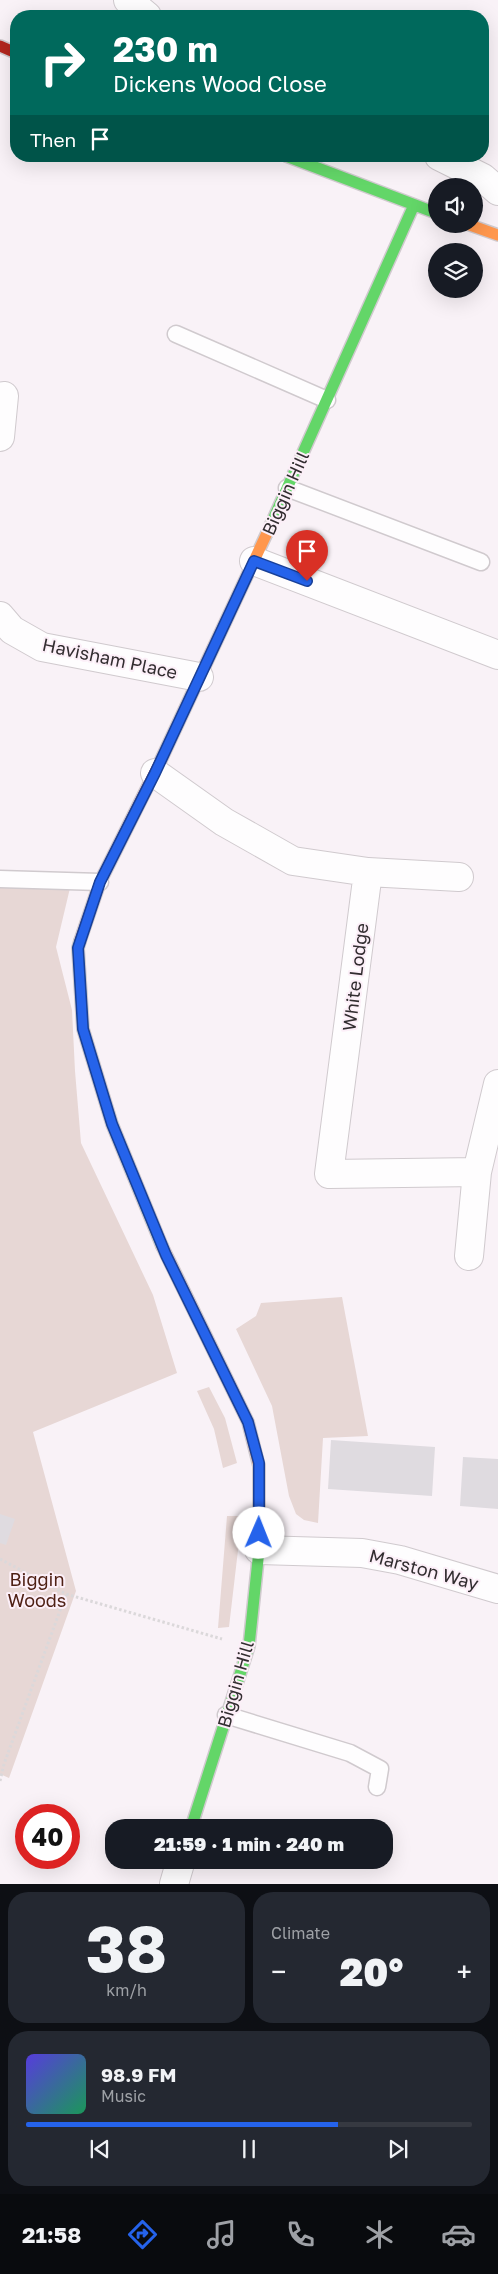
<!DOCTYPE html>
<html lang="en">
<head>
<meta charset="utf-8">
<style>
  body { margin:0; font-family:"Golos Text",sans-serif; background:#242831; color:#f1f3f6; height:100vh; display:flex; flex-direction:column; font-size:19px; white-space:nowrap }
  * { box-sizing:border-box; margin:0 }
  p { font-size:16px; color:#9ea1a6 }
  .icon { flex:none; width:28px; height:28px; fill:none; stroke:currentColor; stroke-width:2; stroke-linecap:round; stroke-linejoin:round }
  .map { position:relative; height:1884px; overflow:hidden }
  .drawer { display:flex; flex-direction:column; gap:8px; padding:8px; background:#0d0f14; flex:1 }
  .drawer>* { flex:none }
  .banner { position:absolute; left:10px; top:10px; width:479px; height:152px; border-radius:20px; box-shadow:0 5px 20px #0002; background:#00695c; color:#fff; overflow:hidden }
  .fabs { position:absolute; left:428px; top:178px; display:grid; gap:10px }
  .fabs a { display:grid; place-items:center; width:55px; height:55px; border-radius:50%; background:#171b24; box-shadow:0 5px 20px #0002; font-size:25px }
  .speed { position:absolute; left:15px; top:1804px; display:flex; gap:10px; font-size:25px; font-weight:700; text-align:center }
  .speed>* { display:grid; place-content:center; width:65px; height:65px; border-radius:50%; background:#171b24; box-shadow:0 5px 20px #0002; line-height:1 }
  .speed .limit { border:8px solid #d22; background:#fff; color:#111 }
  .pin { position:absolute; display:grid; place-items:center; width:42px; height:42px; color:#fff; margin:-51px -21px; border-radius:50% 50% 50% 0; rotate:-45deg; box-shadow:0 0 5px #0007 }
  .pin .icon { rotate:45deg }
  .me { position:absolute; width:55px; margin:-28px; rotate:1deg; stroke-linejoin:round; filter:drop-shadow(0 0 4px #0008) }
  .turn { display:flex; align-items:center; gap:18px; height:105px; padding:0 20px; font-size:22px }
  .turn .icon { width:65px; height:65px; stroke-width:2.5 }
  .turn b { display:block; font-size:35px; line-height:42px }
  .then { display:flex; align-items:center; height:48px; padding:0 20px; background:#0003; gap:10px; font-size:19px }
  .big { font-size:38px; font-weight:800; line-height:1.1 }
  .drawer .widget { flex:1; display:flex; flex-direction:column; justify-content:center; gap:8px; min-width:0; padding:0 18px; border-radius:20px; background:#242831 }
  .drawer .dial { align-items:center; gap:0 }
  .dial b { font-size:65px; line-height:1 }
  .song { display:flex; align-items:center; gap:15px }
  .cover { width:60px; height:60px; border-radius:8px; background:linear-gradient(135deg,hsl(250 70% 55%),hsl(150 70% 35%)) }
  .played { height:5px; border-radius:2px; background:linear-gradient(90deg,#2563eb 70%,#363941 70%) }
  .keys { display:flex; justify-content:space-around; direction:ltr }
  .heat { display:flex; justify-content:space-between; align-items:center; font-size:28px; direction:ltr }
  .drawer .tiles { flex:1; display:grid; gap:8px; grid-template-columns:1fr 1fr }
  .widget:last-child { grid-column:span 2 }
  .trip { position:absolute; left:105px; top:1819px; width:288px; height:50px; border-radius:20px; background:#171b24; box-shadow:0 5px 20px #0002; font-weight:800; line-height:50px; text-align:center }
  .tabs { display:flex; height:80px; justify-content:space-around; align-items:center; background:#090b0e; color:#9ea1a6 }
  .tabs .icon { width:35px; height:35px }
  .tabs .active { color:#2563eb }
  .tabs b { font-size:22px; color:#f1f3f6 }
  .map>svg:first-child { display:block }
</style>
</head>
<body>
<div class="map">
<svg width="498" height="1884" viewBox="0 0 498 1884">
  <rect width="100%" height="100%" fill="#f9f2f7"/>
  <path fill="#e7d7d5" d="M0,887L70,888L56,947L72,1010L75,1071L81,1143L153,1295L177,1373L33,1432L76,1591L9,1778L0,1774Z
    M342,1297L368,1436L323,1438L318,1523L304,1520L296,1514L289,1496L272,1406L236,1329L256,1316L261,1303Z
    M209,1387L225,1418L237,1463L223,1468L214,1429L197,1391Z
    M227,1516H242L229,1627L218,1628Z"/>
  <path fill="#dfdbe0" d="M331,1440L435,1447L432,1496L328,1489Z
    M463,1457L498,1459V1509L460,1506Z
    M0,1514L15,1519L6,1545L0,1543Z"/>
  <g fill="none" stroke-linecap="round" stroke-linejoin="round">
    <g stroke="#d0cace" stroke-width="19">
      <path id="lane" d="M176,334L327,400
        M287,488L481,562
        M0,879L100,882
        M226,1715L350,1753L380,1769L377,1787"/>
    </g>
    <g stroke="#d0cace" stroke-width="30">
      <path id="street" d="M128,0L147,16
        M439,156L483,178L498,191
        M0,437L4,396
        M254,561L498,655
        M0,616L12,630L42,647L199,677
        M155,773L224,822L293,861L368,872L329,1174L477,1172
        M368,872L459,877
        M469,1256L477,1172L498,1084
        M259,1550L362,1553L400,1560L498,1589
        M174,1884L181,1860"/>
    </g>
    <g stroke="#d0cace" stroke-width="14">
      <path id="fast" d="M286,156L436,213
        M267,533L414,205
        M80,941L78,948L83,1029L112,1124L162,1246
        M191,1828L249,1646L259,1550V1466"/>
    </g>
    <g stroke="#d0cace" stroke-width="14">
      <path id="slow" d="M467,224L498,235
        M160,762L267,533
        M162,1246L248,1422L259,1466"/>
    </g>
    <g stroke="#d0cace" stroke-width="14">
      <path id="jam" d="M0,46L16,53
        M80,941L100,882L160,762"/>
    </g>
    <path stroke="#dbd8da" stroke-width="3" stroke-dasharray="2.5 2.5" stroke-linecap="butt" d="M0,1559L66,1594L222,1639
      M0,1781L4,1764L66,1594"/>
    <use href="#lane" stroke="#fefdfe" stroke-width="16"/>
    <use href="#street" stroke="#fefdfe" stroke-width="28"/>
    <use href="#fast" stroke="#63d668" stroke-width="11"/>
    <use href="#slow" stroke="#ff974d" stroke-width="11"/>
    <use href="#jam" stroke="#b3261e" stroke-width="11"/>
  </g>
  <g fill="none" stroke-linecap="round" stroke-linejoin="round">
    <g stroke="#184099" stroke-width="12">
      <path id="route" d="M259,1533V1463L248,1422L166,1255L112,1124L83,1029L78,948L100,882L155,773L254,561L307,581"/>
    </g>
    <use href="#route" stroke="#2563eb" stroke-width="9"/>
  </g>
  <g text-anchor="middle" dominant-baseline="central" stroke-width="4" stroke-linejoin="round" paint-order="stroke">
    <g font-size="18" fill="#322d30" stroke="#fceff8">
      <text transform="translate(285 493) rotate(-66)">Biggin Hill</text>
      <text transform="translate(110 658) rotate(12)">Havisham Place</text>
      <text transform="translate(355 977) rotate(-83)">White Lodge</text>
      <text transform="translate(424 1569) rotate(15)">Marston Way</text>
      <text transform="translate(235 1684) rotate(-74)">Biggin Hill</text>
    </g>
    <g font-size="18" fill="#4e2014" stroke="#fceff8">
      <text x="37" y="1579">Biggin<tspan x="37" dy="21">Woods</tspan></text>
    </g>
  </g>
</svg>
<div class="fabs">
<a><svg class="icon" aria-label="sound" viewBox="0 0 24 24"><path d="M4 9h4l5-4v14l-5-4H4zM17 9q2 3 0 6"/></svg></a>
<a><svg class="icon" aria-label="layers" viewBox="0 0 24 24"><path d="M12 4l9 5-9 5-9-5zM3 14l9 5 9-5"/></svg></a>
</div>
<div class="speed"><div class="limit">40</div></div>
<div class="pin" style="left:307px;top:581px;background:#d93025"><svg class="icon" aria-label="arrive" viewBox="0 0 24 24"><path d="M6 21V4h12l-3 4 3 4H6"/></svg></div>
<svg class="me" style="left:259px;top:1533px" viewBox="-20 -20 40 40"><circle r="19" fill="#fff"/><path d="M0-13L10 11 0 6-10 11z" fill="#2563eb"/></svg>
<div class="trip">21:59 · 1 min · 240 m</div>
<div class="banner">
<div class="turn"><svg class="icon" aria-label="right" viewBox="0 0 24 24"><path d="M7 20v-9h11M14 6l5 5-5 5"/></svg><div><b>230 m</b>Dickens Wood Close</div></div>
<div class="then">Then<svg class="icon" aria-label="arrive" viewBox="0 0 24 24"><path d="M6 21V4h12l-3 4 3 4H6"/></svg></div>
</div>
</div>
<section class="drawer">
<div class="tiles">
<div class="widget dial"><b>38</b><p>km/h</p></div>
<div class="widget"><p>Climate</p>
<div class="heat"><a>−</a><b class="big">20°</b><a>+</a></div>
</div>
<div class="widget">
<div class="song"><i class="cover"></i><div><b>98.9 FM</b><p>Music</p></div></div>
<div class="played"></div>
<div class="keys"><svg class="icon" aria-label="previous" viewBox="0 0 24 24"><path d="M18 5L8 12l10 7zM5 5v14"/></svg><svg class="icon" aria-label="pause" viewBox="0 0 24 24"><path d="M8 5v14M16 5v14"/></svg><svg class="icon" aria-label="next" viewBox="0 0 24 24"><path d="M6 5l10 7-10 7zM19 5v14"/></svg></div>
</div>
</div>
</section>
<nav class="tabs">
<b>21:58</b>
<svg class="icon active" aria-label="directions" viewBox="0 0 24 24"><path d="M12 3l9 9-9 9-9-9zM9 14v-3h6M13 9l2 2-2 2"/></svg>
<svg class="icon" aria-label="music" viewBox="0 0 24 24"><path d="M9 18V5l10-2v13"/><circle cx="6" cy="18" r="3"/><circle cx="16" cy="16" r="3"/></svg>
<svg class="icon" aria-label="phone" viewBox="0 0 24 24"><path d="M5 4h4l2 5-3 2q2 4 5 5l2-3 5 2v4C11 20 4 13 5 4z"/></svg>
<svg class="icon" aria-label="climate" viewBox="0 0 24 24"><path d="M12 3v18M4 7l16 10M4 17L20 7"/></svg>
<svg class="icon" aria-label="car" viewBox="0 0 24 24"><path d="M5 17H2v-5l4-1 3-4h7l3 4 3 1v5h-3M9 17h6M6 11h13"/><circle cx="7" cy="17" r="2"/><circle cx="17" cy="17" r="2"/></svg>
</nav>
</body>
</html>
